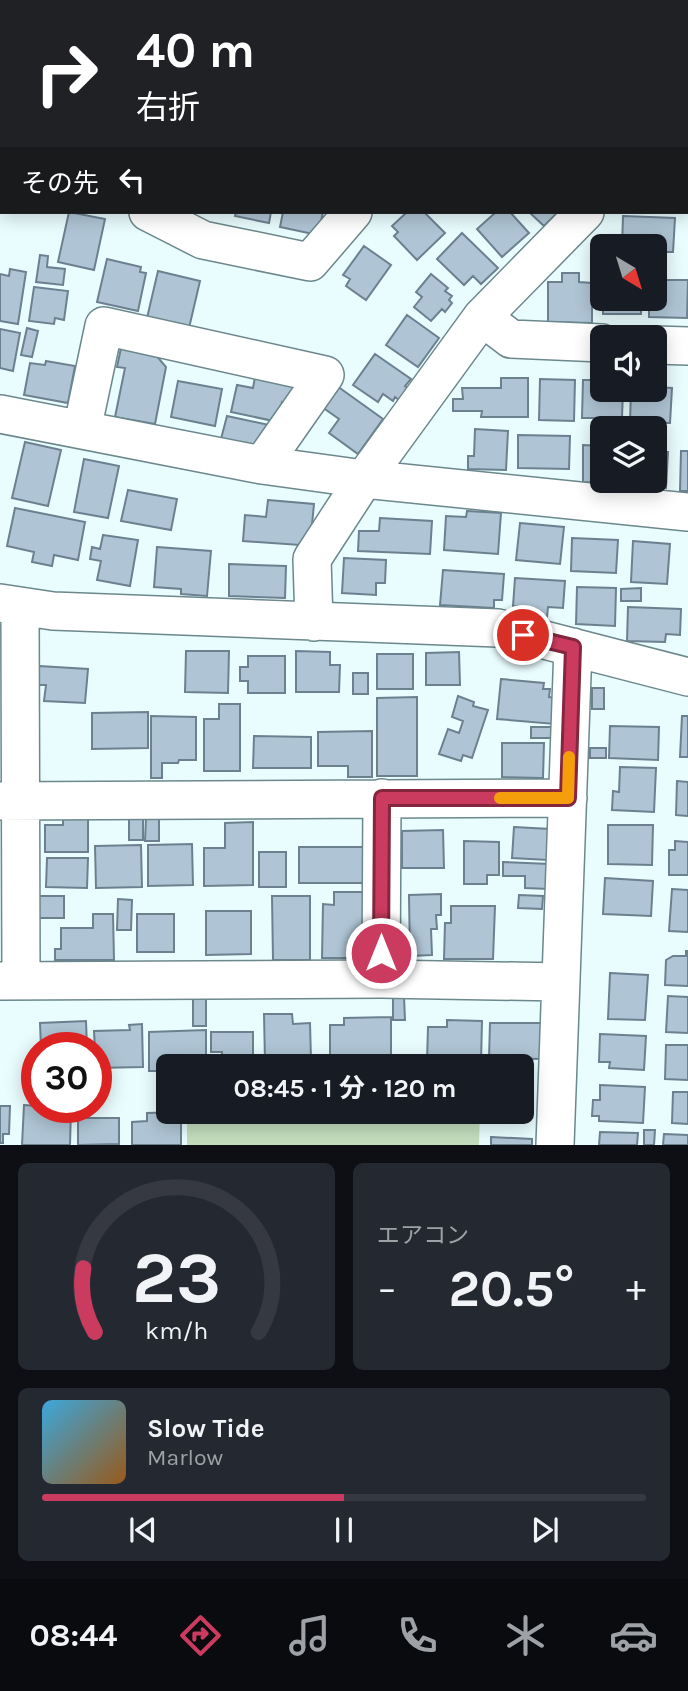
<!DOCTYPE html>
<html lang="ja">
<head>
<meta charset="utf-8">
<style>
  body { margin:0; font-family:Karla,"Noto Sans JP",sans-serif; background:#242831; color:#f1f3f6; height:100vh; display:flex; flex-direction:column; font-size:26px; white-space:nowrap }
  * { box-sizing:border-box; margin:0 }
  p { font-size:23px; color:#9ea1a6 }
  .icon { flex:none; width:38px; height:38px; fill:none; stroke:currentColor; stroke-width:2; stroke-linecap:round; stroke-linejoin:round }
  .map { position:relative; height:1145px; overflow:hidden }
  .side { display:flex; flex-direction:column; gap:18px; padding:18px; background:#0d0f14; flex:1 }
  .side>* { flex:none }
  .top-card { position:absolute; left:0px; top:0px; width:690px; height:214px; box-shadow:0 4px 18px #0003; background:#202124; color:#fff; overflow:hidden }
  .needle { width:46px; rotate:142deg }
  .fabs { position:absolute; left:590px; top:234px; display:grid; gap:14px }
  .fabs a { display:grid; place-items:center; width:77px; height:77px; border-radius:10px; background:#171b24; box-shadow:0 4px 18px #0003; font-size:35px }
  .speed { position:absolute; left:21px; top:1032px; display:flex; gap:14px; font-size:35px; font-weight:700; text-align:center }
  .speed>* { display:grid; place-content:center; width:91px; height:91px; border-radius:50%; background:#171b24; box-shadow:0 4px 18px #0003; line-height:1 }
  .speed .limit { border:10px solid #d22; background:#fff; color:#111 }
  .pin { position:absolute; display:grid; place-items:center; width:60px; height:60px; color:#fff; margin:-30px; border:4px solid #fff; border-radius:50%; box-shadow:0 2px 7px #0007 }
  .me { position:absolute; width:77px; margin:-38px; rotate:0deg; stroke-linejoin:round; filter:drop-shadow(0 0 5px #0008) }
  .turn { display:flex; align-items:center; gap:24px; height:147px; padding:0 21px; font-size:32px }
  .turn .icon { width:91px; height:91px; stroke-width:2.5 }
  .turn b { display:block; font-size:49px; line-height:60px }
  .then { display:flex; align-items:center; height:66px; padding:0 21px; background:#0003; gap:14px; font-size:26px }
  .big { font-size:52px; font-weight:700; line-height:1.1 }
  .side .card { flex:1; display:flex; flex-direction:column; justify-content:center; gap:10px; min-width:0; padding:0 24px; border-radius:10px; background:#242831 }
  .side .dial { align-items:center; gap:0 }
  .dial svg { height:182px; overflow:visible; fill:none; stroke:#363941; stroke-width:7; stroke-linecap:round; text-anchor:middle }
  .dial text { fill:#f1f3f6; stroke:none }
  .song { display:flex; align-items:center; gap:21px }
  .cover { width:84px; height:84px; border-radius:10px; background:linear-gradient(135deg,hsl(200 70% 55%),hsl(30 70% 35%)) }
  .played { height:7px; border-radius:4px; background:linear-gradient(90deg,#cb3b5f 50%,#363941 50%) }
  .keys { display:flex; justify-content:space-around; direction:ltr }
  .heat { display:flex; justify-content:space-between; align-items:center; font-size:38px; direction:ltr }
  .side .tiles { flex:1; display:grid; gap:18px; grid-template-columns:1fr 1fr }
  .card:last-child { grid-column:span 2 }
  .trip { position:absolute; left:156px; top:1054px; width:378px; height:70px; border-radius:10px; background:#171b24; box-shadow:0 4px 18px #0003; font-weight:700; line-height:70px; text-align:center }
  .tabs { display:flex; height:112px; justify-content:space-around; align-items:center; background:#090b0e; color:#9ea1a6 }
  .tabs .icon { width:49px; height:49px }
  .tabs .on { color:#cb3b5f }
  .tabs b { font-size:32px; color:#f1f3f6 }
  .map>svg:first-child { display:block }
</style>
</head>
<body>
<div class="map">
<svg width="688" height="1145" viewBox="0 0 688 1145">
  <rect width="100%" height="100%" fill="#e9fcfe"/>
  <path fill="#c3ddbc" d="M187,1111H480L479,1145H187Z"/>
  <path fill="#afc5d5" stroke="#6c818f" stroke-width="2" d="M69,212L105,219L94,270L58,262Z
    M236,212H271L269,223L235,216Z
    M283,212H323L318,235L280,227Z
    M407,212H424L445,233L417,260L394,236L398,232L392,226Z
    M496,212H510L529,233L502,257L477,229Z
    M529,212H558L544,226Z
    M623,216L675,218L673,252H654V247H622Z
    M462,233L498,268L481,284L473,276L464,285L437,259Z
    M364,246L391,265L366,300L346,286L350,279L343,275Z
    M40,255L48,256L47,267L65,269L63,285L36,282Z
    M107,259L141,267L140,272L146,273L138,311L97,302Z
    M10,269L26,272L18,324L0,321V274L9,276Z
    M158,271L200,281L189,328L147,318Z
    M562,273H579V282L592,283V323L548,322V282H562Z
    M431,274L448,288L445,291L452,296L449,300L452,303L445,312L442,309L431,321L414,307L422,297L416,292Z
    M654,280H688L687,318L649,317V299H654Z
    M34,287L68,291L64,320L55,318L54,324L29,321Z
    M603,299H641V314H603Z
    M407,315L439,338L418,367L386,345Z
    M27,328L38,331L32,357L21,355Z
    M0,329L20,333L13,371L0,368Z
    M121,348L155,354L166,367L155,424L115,417L125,368L117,367Z
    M375,354L411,379L405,386L409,389L400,401L395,397L393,401L383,394L378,402L353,385Z
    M46,361L75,366L68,403L24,395L30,363L45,365Z
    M255,377L294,385L290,404L282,402L278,422L231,412L237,385L253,388Z
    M501,378H528V417H481L482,411H453V399H463L462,388H501Z
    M540,379L575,380L574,421L539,420Z
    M583,380H602V390H623L622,418H582Z
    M178,381L222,389L215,426L171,417Z
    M337,386L383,419L358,454L329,433L339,419L322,407Z
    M654,387L672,388L670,423L630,422L631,390H654Z
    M227,416L269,425L263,449L221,439Z
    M475,429L508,431L506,470L468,469V456H474Z
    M518,435L570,436L569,469L518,468Z
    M25,442L61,450L48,506L12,498Z
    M583,445L602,446V481H619V483L583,482Z
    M681,451H688V491H680Z
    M654,452H668L666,488L634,487V481H654Z
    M84,459L119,466L108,518L74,512Z
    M128,490L177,499L171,530L121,521Z
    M268,500L314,504L311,535L300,545L243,541L245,515L266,517Z
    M15,508L85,522L78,560L54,555L52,566L32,562L34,552L7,546Z
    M467,511L501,513L498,554L444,550L446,516L466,517Z
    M380,518L432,521L430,554L358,551L359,531H379Z
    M520,523L564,527L560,564L516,560Z
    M103,535L138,540L130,586L97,580L101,561L90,559L92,547L100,549Z
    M572,538L618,540L616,573L571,571Z
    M633,541L670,544L667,584L631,582Z
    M157,547L211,551L207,596L181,594V589L154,587Z
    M344,558L386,560L385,583H376V595L342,593Z
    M229,564L286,566L285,598L229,596Z
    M443,570L504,574L502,600H494V608L440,605Z
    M515,578L565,581L563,608L548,607L547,617H528V607L513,606Z
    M577,587L616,588L615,626L576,624Z
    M641,588V601H621V589Z
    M628,607L681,609L680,635L666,634L665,642L627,641Z
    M186,651H229L228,693L185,692Z
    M296,651L330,652V665H340L339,692H296Z
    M459,652L460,685H426V653Z
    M377,654H413V689H377Z
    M248,656H285V693H248V681H240V667H248Z
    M39,666L88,669L85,703L44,701L46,685H38Z
    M353,673H368V694H353Z
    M501,679L544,683L543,689H550L549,697L558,698L555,724L497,719Z
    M592,688H604V709H592Z
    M458,696L474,702L473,706L488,710L472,758L463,755L461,761L439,754L448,729L459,733L463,721L452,717Z
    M417,697V776H377V698Z
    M219,704H240V771H204V719H219Z
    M148,712V748L92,749V713Z
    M151,716L196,717V760H179L178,763H162V778H151Z
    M682,716H688V757H680Z
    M610,726L659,727L658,760L609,758Z
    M531,727H556L555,738H531Z
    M372,731V777H348V766H318V732Z
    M254,736L311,737V768H253Z
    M502,743H544L543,778L502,777Z
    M590,748H606V758H590Z
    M620,767L656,768L654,812L612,810L613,791L619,792Z
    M677,781L688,782V816L676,815Z
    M143,815V840H129V816Z
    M63,817H88V852H45V825H63Z
    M146,817H159V841H145Z
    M253,822V885L204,886V848H225V823Z
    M608,825H653L652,865L608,864Z
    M514,827L550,829L548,860L512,858Z
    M443,830L444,868H402V831Z
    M464,841L499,842V875H487V884H464Z
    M675,841L688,842V875H669V850H675Z
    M192,844L193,885L148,886V845Z
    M141,845L142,887L96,888L95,846Z
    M299,847H365V883H299Z
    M259,852H286V887H259Z
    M47,858H88L87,888L46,887Z
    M503,862L550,864L549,889L525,888V876H503Z
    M605,878L653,881L651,916L603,914Z
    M672,889L688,890V932L669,931Z
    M334,892H364L363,958H322L323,904L334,905Z
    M441,894V915H436L437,929H431L432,955L410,956L409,895Z
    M519,895L543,896L542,909L518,908Z
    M37,896H64V918H37Z
    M272,896H310V960H273Z
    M118,899L132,900L131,930H117Z
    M451,906H495L493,959H444L445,923H451Z
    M206,911H251V954L206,955Z
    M93,914H113L114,960H55V949H61V928H93Z
    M137,914H174V952H137Z
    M686,951H688V986L665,985L666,960L673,956H686Z
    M610,973L648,975L645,1020L608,1019Z
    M393,996H404L405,1020H393Z
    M668,996L688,997V1033L666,1032Z
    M193,998H206V1026H193Z
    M264,1014H292L293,1024L310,1023L311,1060L265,1061Z
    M391,1017V1055H371V1062H330V1025H344V1018Z
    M447,1020L482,1021L481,1063L427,1061L428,1027H447Z
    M86,1021L87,1048H41L40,1023Z
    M490,1023H542L541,1059L489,1058Z
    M142,1024L143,1067L96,1068L94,1031L130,1030L129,1025Z
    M206,1030V1066H168V1071H149V1032Z
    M211,1032H253V1066H222V1052H211Z
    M600,1034L646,1036L644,1070L609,1068L610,1062H599Z
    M666,1045H688V1080L665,1079Z
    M600,1085L645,1087L643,1123L599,1121V1116H592L593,1100H600Z
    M673,1092H688V1124L672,1123Z
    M24,1105L37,1106V1108H71L70,1145H22Z
    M0,1106H10L9,1134H3V1143H0Z
    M181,1112V1145H132V1122L147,1121V1113Z
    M78,1118H119V1144L78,1145Z
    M644,1130H655L654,1145H644Z
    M600,1132L638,1133L637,1145H599Z
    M664,1134L688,1135V1145H663Z
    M491,1137L532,1139V1145H491Z"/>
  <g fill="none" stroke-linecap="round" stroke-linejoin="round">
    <g stroke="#6c888c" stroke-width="40">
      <path id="minor" d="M352,2L353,0
        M467,2V0
        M634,2L635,0
        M0,120H2
        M148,212L203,240L310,262L353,212
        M482,317L511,339L602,343
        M654,345L688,346
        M0,414L262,465L364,479L688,512
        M82,430L104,326L325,375L262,465
        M0,603L53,611L498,628L688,677
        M20,607L21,981
        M314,622L312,559L364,479L482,317L585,212
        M0,801L568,798
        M381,979L382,798
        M0,981L381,979L561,982
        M555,1145L573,647"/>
    </g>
    <use href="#minor" stroke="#fff" stroke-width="37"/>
  </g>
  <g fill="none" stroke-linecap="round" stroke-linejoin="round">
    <g stroke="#84263e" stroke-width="18">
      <path id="route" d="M381,953L382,798H568L573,647L523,635"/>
    </g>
    <use href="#route" stroke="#cb3b5f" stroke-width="12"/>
    <path stroke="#f59e0b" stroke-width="12" d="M500,798H568L569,757"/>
  </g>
</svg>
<div class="fabs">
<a><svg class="needle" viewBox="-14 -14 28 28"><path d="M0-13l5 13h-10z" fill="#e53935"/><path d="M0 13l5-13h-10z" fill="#9ea1a6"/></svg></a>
<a><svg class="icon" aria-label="sound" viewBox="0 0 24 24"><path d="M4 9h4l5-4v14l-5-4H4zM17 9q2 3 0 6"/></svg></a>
<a><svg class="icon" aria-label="layers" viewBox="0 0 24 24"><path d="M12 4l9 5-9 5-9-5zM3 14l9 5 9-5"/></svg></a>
</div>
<div class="speed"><div class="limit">30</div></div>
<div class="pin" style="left:523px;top:635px;background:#d93025"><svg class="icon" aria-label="arrive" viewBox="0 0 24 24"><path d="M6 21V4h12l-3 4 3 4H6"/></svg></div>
<svg class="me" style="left:381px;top:953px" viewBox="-20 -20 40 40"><circle r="17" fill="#cb3b5f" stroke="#fff" stroke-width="3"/><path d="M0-11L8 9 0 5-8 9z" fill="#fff"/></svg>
<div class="trip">08:45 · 1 分 · 120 m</div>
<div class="top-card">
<div class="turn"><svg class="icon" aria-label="right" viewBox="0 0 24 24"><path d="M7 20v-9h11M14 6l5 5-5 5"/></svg><div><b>40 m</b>右折</div></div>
<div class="then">その先<svg class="icon" aria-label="left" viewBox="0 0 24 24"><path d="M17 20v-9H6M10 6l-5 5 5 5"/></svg></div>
</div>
</div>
<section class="side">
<div class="tiles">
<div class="card dial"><svg viewBox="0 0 100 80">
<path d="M14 69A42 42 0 1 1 86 69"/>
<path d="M14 69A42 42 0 0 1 9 41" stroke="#cb3b5f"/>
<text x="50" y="56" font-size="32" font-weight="700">23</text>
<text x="50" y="72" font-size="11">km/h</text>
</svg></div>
<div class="card"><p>エアコン</p>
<div class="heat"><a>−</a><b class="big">20.5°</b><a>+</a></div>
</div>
<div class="card">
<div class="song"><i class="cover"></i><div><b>Slow Tide</b><p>Marlow</p></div></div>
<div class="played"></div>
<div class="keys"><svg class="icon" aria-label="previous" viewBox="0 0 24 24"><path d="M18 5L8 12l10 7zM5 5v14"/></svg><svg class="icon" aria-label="pause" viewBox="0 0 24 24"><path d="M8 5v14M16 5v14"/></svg><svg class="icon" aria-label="next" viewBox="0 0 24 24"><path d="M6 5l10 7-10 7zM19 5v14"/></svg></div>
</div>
</div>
</section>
<nav class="tabs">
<b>08:44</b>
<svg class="icon on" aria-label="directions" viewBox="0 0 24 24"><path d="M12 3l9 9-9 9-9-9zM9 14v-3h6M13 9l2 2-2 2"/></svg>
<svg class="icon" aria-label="music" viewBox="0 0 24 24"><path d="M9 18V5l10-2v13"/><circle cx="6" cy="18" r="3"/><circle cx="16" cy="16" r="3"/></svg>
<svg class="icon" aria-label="phone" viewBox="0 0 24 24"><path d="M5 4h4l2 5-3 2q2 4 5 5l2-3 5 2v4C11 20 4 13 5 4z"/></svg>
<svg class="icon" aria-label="climate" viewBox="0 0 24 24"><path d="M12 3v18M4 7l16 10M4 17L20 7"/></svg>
<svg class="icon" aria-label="car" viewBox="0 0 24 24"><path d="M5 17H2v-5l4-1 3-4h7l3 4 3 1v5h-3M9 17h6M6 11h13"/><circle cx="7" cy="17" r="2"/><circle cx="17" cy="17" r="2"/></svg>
</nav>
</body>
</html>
